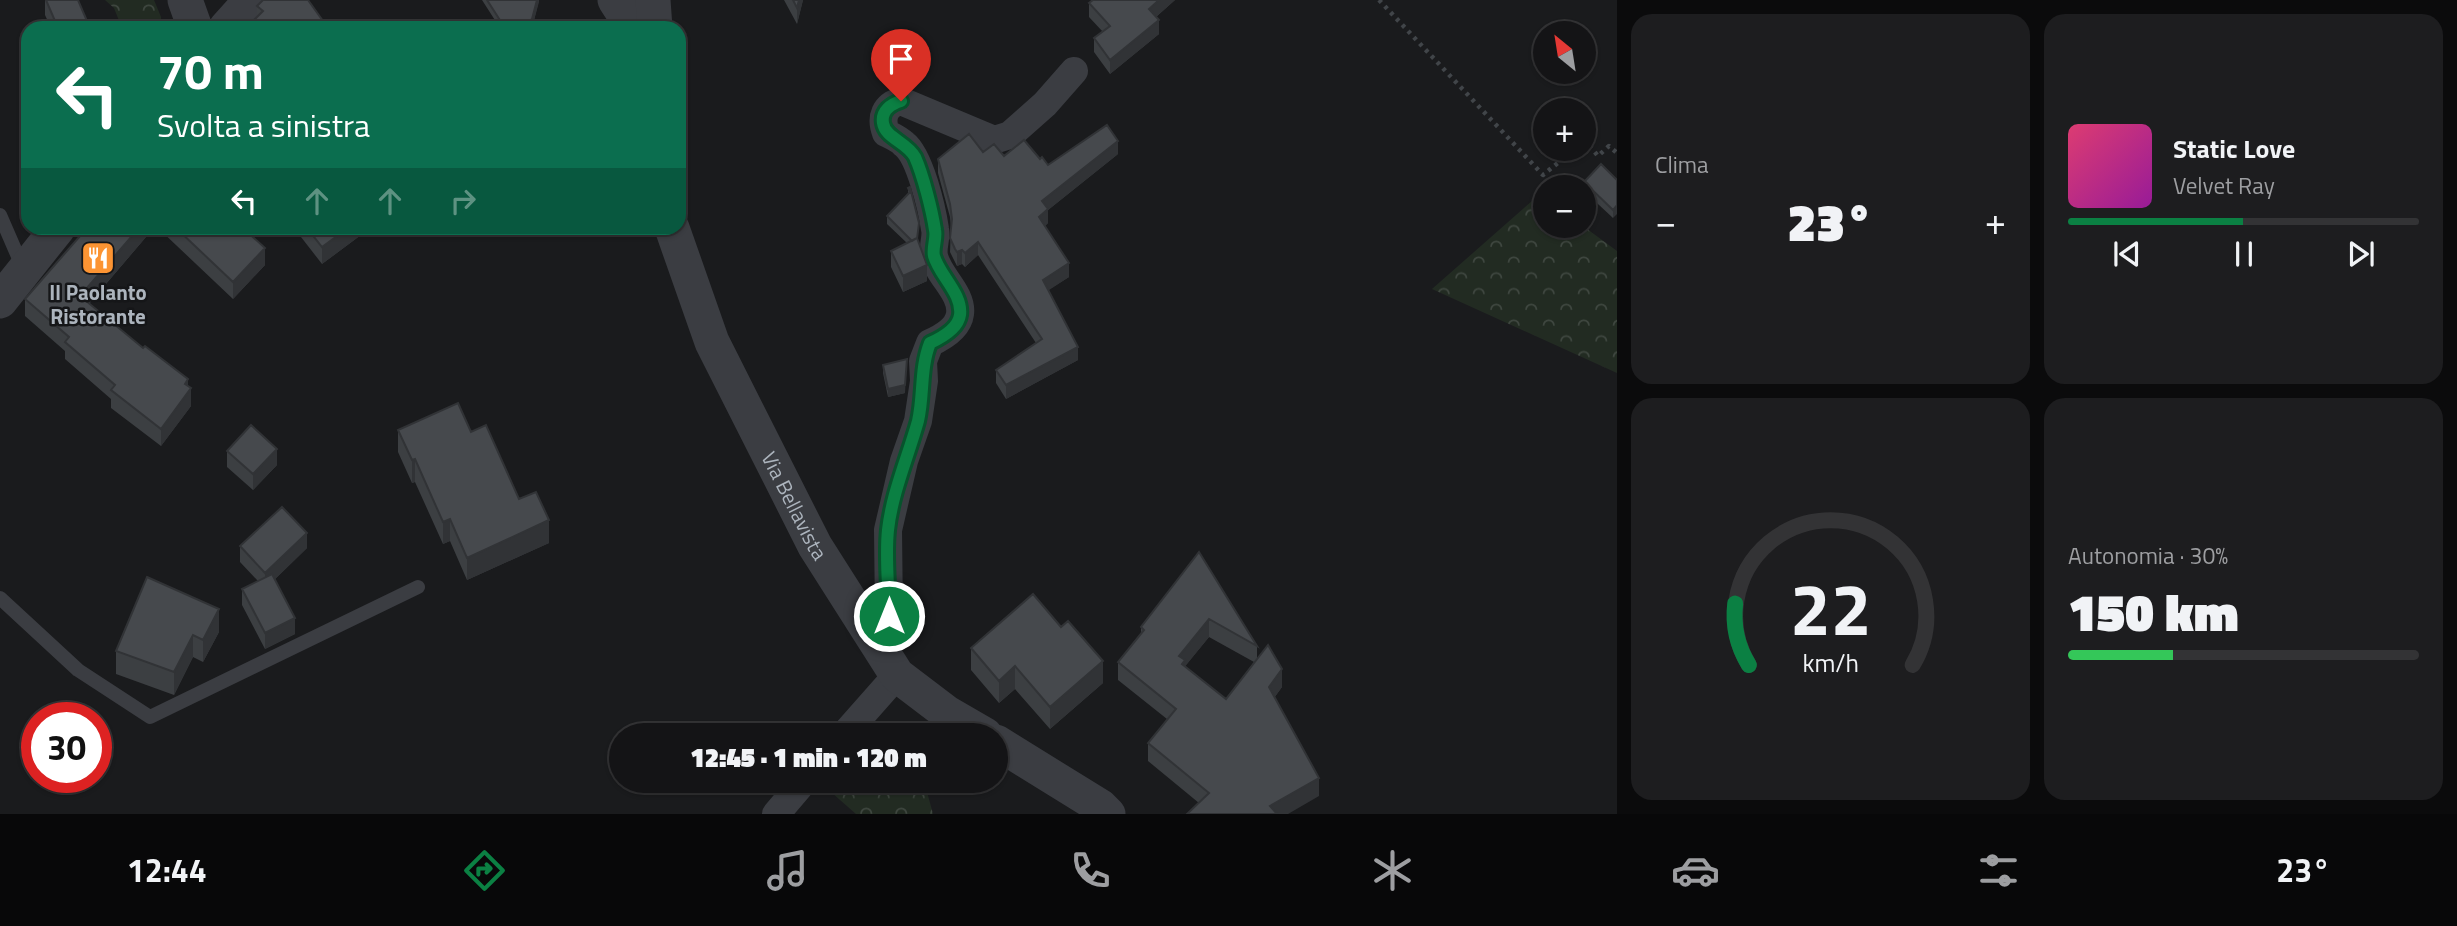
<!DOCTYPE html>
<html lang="it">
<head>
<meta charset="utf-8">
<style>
  body { margin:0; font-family:"Titillium Web",sans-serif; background:#1d1d1f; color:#f1f3f6; height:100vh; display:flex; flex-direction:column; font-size:26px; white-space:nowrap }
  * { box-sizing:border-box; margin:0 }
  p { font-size:23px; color:#9d9ea1 }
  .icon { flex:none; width:38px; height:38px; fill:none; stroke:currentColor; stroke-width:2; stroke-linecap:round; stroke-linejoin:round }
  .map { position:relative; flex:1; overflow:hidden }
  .drawer { display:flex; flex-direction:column; gap:14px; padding:14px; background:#0b0b0c; width:840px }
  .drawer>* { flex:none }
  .hud { position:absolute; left:21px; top:21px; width:665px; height:214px; border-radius:21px; box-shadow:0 2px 5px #0004,0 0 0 2px #333335; background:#0b6e4f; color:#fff; overflow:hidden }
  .needle { width:46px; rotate:330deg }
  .fabs { position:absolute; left:1533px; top:21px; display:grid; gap:14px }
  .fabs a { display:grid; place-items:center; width:63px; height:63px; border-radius:50%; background:#141416; box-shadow:0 2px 5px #0004,0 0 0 2px #333335; font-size:35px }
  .speed { position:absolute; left:21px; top:702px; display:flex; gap:14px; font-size:35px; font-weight:700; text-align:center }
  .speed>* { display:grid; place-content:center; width:91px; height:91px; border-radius:50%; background:#141416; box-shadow:0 2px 5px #0004,0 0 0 2px #333335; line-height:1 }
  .speed .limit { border:10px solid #d22; background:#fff; color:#111 }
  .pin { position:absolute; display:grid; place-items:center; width:60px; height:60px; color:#fff; margin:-72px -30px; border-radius:50% 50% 50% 0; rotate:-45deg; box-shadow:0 0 7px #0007 }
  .pin .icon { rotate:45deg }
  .me { position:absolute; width:77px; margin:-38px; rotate:0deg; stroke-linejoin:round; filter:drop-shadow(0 0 5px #0008) }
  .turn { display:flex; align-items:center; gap:24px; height:147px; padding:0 21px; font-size:32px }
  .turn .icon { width:91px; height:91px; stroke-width:2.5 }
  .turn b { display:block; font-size:49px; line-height:60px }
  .lanes { display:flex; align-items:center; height:66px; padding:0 21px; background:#0003; justify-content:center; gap:35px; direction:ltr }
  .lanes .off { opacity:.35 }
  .big { font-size:52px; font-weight:800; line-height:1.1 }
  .drawer .widget { flex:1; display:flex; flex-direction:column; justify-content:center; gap:10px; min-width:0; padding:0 24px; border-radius:21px; background:#1d1d1f }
  .drawer .dial { align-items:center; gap:0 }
  .dial svg { height:182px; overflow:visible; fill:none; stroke:#333335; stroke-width:7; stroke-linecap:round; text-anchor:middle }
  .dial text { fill:#f1f3f6; stroke:none }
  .song { display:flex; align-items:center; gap:21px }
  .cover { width:84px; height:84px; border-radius:10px; background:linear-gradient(135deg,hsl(340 70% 55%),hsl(300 70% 35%)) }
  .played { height:7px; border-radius:4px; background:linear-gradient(90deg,#0b8043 50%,#333335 50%) }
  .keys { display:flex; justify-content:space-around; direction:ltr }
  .heat { display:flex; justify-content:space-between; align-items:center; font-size:38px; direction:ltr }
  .charge { height:10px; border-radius:5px; background:linear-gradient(90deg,#34c759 30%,#333335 0) }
  .drawer .tiles { flex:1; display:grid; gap:14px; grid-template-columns:repeat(2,1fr) }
  .trip { position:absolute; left:609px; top:723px; width:399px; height:70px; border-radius:35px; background:#141416; box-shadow:0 2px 5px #0004,0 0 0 2px #333335; font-weight:800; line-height:70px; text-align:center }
  .tab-bar { display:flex; height:112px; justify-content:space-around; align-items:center; background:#080809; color:#9d9ea1 }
  .tab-bar .icon { width:49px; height:49px }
  .tab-bar .selected { color:#0b8043 }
  .tab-bar b { font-size:32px; color:#f1f3f6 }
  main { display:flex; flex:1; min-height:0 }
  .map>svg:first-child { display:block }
</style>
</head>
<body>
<main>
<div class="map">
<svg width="1617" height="814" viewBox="0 0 1617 814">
  <defs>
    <pattern id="forest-crowns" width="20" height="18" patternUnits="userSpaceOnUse" patternTransform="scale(1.75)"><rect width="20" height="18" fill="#222b22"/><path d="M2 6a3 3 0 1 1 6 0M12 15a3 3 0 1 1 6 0" fill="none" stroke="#3f4740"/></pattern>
  </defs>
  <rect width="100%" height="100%" fill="#1a1b1d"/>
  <path fill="url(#forest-crowns)" d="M105,0H154L161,17V28H122L114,8Z
    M1540,194L1545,198V226H1583L1617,251V373L1432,289Z
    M842,780L924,781L933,814H856L831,792Z"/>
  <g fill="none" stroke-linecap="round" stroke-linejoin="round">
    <path stroke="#414549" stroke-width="4.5" stroke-dasharray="3.5 5" stroke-linecap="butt" d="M1379,0L1543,175L1575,149
      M1584,141L1585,140L1598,156L1609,146L1617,153"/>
    <path stroke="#3b3d42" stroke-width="14" d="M0,215L23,268
      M0,598L78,670L150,717L418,587"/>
    <path stroke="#3b3d42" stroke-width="28" d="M874,643L889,616L888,530L904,461L918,421L924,381L923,361L930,343C941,338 958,329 960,314C963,293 938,276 934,256C932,247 937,238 935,229C932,209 920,156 904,144C899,139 892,136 886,133C880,117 885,105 901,101L994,140L1010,135L1045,104L1074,71
      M844,735L897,675
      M776,814L805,780"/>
    <g stroke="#3b3d42" stroke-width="35">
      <path d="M185,0L195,28"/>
      <path d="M615,0L633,28"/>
      <path d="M653,0L655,28"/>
      <path d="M226,28L251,0"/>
      <path id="s1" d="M672,228L712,342L815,546L897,675L947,713L985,735"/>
      <path d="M0,301L58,228"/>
      <path d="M996,742L1101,807L1108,814"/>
    </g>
  </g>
  <path fill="#3c3f42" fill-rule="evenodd" d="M45,0L90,28H51L45,15Z
    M482,0H539L532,28H500Z
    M784,0H803L797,24Z
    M1175,0L1156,17L1159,34L1110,74L1094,52V38L1103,32L1089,17V3Z
    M257,6L328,28L257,17Z
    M983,152L1004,156L1040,159L1048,165L1118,154L1048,210V223L1045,226L1069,277L1048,290L1078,360L1006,399L996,383V370L1036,343L978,255L965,267L962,264L957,266L950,252L951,227L950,217L938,173V159Z
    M1617,180L1613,218L1584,191V182Z
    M910,187L918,241L927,281L903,292L891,267V251L907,243L887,224V216L908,194V188Z
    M87,228H157L154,231L152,230L89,304L188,386L191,406L161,446L111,408V399L65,359V351L25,316V299Z
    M158,228H243L265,265L233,299Z
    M294,228H361V235L322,264Z
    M883,365L905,393L888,397L883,373Z
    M398,430L471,432L549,543L467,580L450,541L443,544L415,482L412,483L398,452Z
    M227,451L277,465L253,490L227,467Z
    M240,546L307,548L274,580L295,634L265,649L242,605V589L258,581L240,562Z
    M1199,552L1257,646V659L1282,687L1274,698L1319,796L1199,803L1148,761V743L1167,719L1118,680V662L1141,634V627ZM1209,637L1254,662L1226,699L1185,666Z
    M147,577L219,632L203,662L193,657L174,695L116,674V651Z
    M971,648L1103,683L1050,729L1015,689L999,703L971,670Z"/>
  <path fill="#313336" d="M537,0H539V2L532,28H520Z
    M799,0H803L797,24V8Z
    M1159,0H1175L1149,23V9Z
    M1159,20V34L1110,74V60Z
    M1118,141V154L1048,210V223L1039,230V217L1042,201Z
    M1617,205V214L1613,218V210Z
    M139,228H152V230L80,314V296Z
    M348,228H361V235L322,264V247Z
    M978,242V255L965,267V253Z
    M265,248V265L233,299V282Z
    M962,250V264L957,266V252Z
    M1069,263V277L1043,294V280Z
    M927,265V281L903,292V276Z
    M1078,347V360L1006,399V385Z
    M907,359L905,393L888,397V389Z
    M188,379V392L191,388V406L161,446V429Z
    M277,449V465L253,490V474Z
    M415,459V482L412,483V460Z
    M450,519V541L443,544V522Z
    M549,520V543L467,580V558Z
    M307,533V548L265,589V573Z
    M219,609V632L203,662V640Z
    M295,618V634L265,649V633Z
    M1209,619V637L1179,674V656Z
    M193,635V657L174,695V672Z
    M1103,661V683L1050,729V707Z
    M1015,666V689L999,703V681Z
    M1282,669V687L1269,705V687Z
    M1319,778V796L1288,814H1270V806Z"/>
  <path fill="#46494d" stroke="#313336" stroke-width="2" d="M46,0H78L90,28H58Z
    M263,0H308L328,28H246L263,11L257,6Z
    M487,0H537L532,19L520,28H505Z
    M793,0H799L797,8Z
    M1093,0H1159L1149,9L1159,20L1110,60L1094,38L1110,26L1089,3Z
    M1107,125L1118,141L1042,201L1048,209L1039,217L1069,263L1043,280L1078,347L1006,385L996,370L1042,339L978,242L965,253L962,250L957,252L955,249L950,238L952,219L950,204L938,159L969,134L983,152L994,144L1004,156L1024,140L1040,159L1042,157L1048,165Z
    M1601,164L1617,180V205L1613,210L1584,182Z
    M910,187L919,223L917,239V238L912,241L887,216L910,192L908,188Z
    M87,228H139L80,296L143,348L145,346L188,379L185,384L191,388L161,429L111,390L115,385L65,342L69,337L25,299Z
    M176,228H243L265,248L233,282Z
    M307,228H348L322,247Z
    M917,238L927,265L903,276L891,251Z
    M907,359L905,385L888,389L883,365Z
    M458,403L471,432L486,425L519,499L536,492L549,520L467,558L450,519L443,522L415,459L412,460L398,430Z
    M251,425L277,449L253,474L227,451Z
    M282,507L307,533L265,573L240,546Z
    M1199,552L1257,646L1209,619L1179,656L1185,660L1182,664L1226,699L1268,645L1282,669L1269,687L1319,778L1270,806L1277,814H1187L1209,793L1148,743L1176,709L1118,662L1144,630L1141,627Z
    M272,574L295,618L265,633L242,589Z
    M147,577L219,609L203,640L193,635L174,672L116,651Z
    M1033,594L1061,627L1068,621L1103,661L1050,707L1015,666L999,681L971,648Z"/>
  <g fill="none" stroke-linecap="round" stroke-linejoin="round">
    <g stroke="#07532c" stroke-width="18">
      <path id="route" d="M889,616C889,588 885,558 888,530C892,493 908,457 918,421C924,395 920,368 930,343C941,338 958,329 960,315C963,294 939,275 934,256C932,248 937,238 935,230C932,210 923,175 915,157C907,142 885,138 883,123C881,111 891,104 901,101"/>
    </g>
    <use href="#route" stroke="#0b8043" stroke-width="12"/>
  </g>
  <defs>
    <g id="restaurant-square" transform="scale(1.75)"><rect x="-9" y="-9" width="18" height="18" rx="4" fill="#fc9433" stroke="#151618"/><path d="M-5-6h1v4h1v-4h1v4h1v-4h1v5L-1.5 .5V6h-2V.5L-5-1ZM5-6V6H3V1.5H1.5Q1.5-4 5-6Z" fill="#fff"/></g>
  </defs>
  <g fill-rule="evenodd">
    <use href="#restaurant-square" x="98" y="258"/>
  </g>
  <g text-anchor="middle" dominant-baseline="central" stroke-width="5" stroke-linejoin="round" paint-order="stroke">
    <g font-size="21" font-weight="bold" fill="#acb4bd" stroke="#151618">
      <text x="98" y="292">Il Paolanto<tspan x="98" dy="24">Ristorante</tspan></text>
    </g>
    <g font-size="21" fill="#acb4bd" stroke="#151618">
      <text stroke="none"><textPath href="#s1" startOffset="304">Via Bellavista</textPath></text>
    </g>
  </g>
</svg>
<div class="fabs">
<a><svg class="needle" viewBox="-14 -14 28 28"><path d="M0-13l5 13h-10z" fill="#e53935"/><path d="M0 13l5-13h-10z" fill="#9d9ea1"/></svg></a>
<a>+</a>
<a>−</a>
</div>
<div class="speed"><div class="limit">30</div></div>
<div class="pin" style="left:901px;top:101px;background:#d93025"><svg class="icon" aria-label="arrive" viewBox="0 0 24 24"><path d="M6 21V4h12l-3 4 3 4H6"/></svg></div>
<svg class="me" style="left:889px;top:616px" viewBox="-20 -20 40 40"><circle r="17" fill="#0b8043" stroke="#fff" stroke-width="3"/><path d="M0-11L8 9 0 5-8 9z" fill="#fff"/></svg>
<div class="trip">12:45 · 1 min · 120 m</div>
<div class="hud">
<div class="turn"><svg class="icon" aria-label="left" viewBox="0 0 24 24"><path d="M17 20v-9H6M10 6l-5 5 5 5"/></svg><div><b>70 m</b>Svolta a sinistra</div></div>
<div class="lanes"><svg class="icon" aria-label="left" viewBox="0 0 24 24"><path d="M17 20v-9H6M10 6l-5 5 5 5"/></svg><svg class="icon off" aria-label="ahead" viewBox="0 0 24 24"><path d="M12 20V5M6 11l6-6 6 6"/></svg><svg class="icon off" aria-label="ahead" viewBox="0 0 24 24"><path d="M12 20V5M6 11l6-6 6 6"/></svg><svg class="icon off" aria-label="right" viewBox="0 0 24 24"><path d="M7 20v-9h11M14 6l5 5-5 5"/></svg></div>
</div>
</div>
<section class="drawer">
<div class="tiles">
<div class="widget"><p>Clima</p>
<div class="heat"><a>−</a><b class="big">23°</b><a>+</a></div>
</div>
<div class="widget">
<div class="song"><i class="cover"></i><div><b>Static Love</b><p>Velvet Ray</p></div></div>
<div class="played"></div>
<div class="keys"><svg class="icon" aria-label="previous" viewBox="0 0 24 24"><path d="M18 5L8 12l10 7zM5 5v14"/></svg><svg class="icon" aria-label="pause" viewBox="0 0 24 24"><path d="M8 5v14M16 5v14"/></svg><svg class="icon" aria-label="next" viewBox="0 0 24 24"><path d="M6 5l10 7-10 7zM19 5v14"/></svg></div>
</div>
<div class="widget dial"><svg viewBox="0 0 100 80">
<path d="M14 69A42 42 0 1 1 86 69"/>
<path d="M14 69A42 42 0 0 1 8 42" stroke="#0b8043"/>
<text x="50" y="56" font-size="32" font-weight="700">22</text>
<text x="50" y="72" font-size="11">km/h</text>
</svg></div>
<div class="widget"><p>Autonomia · 30%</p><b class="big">150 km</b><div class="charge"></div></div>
</div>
</section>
</main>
<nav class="tab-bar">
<b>12:44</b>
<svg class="icon selected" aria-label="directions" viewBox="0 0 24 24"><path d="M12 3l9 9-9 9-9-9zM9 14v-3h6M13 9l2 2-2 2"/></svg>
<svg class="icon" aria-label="music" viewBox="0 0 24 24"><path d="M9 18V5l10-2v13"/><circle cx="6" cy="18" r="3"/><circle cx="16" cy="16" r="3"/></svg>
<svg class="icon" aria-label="phone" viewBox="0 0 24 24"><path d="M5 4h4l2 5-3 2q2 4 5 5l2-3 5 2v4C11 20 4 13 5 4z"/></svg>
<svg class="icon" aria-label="climate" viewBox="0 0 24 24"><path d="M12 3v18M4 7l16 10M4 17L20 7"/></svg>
<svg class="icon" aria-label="car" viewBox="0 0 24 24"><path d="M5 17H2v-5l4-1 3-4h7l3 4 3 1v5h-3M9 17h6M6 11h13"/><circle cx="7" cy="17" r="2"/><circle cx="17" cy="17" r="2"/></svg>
<svg class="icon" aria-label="filters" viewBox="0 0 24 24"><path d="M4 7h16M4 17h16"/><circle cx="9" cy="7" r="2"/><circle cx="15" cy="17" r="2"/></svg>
<b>23°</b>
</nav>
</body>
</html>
